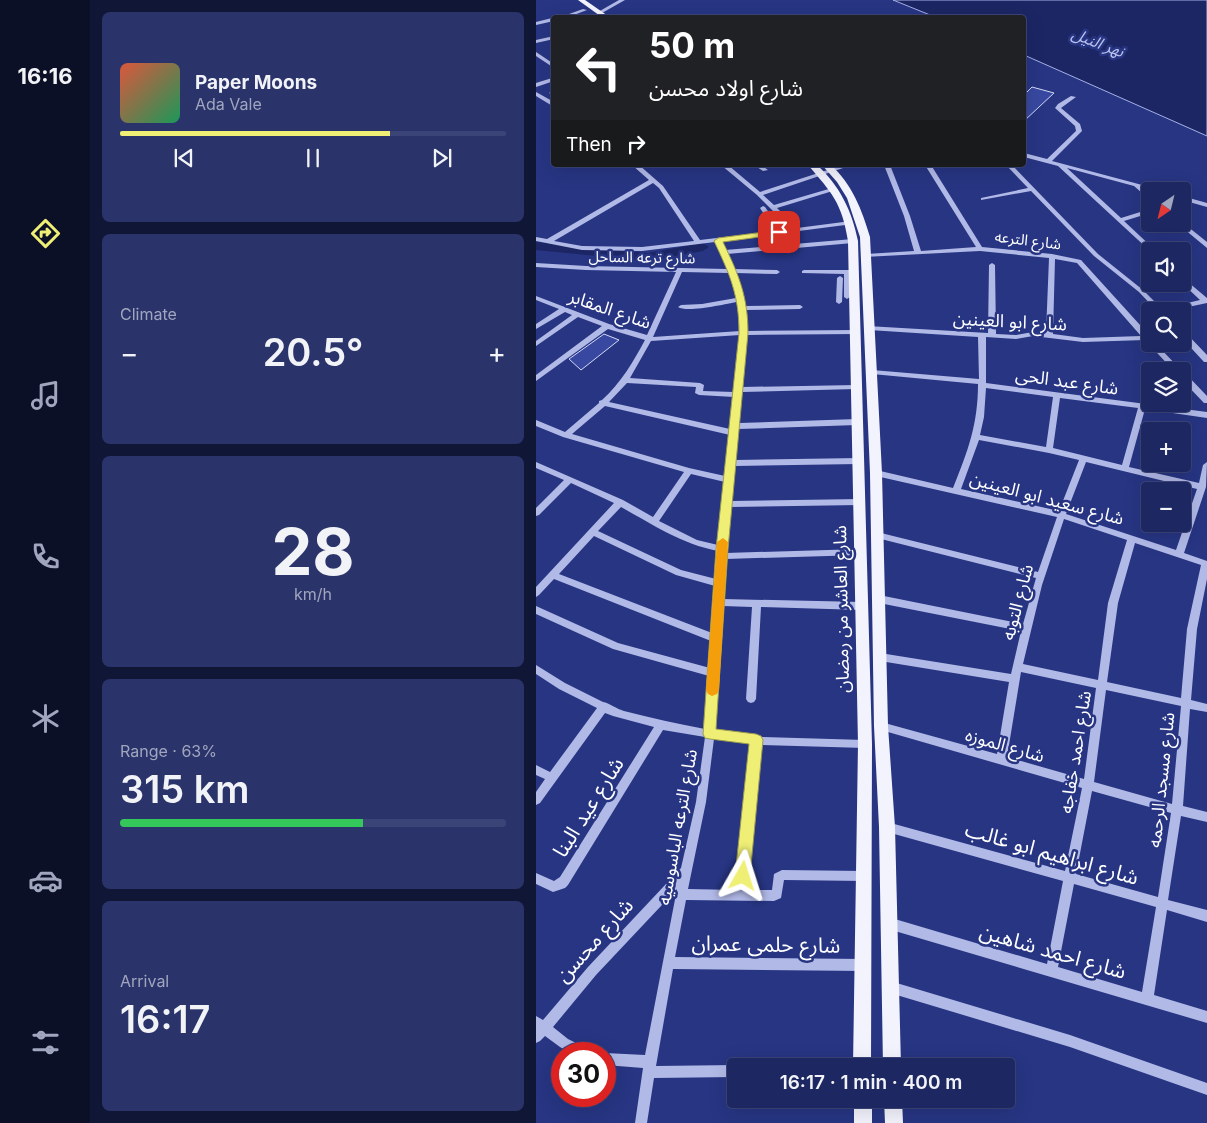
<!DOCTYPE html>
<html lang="en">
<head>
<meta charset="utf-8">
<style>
  body { margin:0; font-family:Inter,"Noto Sans Arabic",sans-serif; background:#2a346b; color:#f1f3f6; height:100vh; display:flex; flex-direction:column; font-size:19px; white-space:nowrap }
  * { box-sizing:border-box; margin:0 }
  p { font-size:16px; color:#a0a6be }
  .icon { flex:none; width:28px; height:28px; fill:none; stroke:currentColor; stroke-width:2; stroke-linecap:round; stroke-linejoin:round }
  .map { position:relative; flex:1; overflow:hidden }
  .drawer { display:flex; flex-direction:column; gap:12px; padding:12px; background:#101636; width:446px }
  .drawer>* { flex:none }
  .hud { position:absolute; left:15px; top:15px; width:475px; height:152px; border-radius:5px; box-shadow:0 5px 20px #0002,0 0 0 1px #3b4477; background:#202124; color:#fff; overflow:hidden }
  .needle { width:32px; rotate:215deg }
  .controls { position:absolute; left:605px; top:182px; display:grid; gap:10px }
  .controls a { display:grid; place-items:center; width:50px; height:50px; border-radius:5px; background:#1d2862; box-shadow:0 5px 20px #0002,0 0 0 1px #3b4477; font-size:25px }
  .speed { position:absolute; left:15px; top:1042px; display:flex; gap:10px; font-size:25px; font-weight:700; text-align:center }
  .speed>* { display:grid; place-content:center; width:65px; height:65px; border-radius:50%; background:#1d2862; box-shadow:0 5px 20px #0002,0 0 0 1px #3b4477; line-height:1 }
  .speed .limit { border:8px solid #d22; background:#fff; color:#111 }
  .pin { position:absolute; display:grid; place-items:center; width:42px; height:42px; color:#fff; margin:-21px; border-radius:10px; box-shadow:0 2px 8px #0006 }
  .me { position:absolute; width:55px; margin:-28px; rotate:6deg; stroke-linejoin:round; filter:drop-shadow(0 0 4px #0008) }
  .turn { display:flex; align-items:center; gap:18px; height:105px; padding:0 15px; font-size:22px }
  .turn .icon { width:65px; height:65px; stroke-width:2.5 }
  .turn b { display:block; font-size:35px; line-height:42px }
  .then { display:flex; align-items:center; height:48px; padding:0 15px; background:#0003; gap:10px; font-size:19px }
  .big { font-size:38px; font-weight:600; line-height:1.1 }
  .drawer .widget { flex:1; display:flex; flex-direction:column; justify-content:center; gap:8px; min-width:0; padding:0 18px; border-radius:8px; background:#2a346b }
  .drawer .dial { align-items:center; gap:0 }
  .dial b { font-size:65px; line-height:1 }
  .song { display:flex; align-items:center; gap:15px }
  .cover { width:60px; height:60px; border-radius:8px; background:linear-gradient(135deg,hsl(10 70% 55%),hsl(150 70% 35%)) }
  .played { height:5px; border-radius:2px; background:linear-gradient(90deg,#efef76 70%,#3b4477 70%) }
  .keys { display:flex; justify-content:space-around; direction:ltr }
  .heat { display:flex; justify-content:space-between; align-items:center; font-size:28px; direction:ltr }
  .charge { height:8px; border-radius:4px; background:linear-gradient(90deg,#34c759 63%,#3b4477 0) }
  .trip { position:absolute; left:191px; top:1058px; width:288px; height:50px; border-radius:5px; background:#1d2862; box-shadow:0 5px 20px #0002,0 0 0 1px #3b4477; font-weight:600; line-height:50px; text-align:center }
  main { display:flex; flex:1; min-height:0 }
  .tabs { display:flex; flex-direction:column; width:90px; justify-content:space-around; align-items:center; background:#0c1027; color:#a0a6be }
  .tabs .icon { width:35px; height:35px }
  .tabs .on { color:#efef76 }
  .tabs b { font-size:22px; color:#f1f3f6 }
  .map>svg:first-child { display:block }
</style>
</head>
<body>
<main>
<nav class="tabs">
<b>16:16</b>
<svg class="icon on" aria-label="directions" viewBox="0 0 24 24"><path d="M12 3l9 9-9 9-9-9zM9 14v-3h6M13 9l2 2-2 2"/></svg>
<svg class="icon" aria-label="music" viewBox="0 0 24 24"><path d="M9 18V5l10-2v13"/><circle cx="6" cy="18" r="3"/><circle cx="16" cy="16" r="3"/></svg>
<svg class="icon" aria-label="phone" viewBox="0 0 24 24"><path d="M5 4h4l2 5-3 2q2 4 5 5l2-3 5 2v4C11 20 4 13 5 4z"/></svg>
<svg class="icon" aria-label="climate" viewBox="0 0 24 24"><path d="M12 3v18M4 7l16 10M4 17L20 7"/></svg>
<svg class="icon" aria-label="car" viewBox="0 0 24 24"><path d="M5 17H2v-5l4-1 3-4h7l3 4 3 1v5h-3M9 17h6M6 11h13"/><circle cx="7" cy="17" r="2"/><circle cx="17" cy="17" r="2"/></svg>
<svg class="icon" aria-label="filters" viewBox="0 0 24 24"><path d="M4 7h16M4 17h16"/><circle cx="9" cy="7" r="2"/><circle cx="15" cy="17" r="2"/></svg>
</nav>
<section class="drawer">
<div class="widget">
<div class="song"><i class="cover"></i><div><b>Paper Moons</b><p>Ada Vale</p></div></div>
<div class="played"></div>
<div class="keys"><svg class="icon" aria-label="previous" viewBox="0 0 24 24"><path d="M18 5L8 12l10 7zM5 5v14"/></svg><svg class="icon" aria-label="pause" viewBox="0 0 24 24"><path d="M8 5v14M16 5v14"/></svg><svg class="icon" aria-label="next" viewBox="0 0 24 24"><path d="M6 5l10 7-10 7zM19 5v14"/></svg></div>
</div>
<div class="widget"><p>Climate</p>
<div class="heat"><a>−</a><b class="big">20.5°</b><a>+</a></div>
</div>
<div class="widget dial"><b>28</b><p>km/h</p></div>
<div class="widget"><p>Range · 63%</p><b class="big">315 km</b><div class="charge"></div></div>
<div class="widget"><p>Arrival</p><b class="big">16:17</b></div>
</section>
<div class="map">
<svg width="671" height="1123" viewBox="0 0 671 1123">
  <rect width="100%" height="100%" fill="#273583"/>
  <path fill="#1c2664" stroke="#a5b1e7" d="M357,0H671V136L488,55V18L399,17Z"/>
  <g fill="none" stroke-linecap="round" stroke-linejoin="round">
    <path fill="#1c2664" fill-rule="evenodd" d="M0,242L112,253L167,243L173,247L167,251L112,261L0,250Z"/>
  </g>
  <path fill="#3848a0" stroke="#d4d9f6" d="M496,87L518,93L488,121V95Z
    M68,334L83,340L45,370L33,359Z"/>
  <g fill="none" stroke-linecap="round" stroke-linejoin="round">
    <path fill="#b1b9e7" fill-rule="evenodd" d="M83,0H89L66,13L62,12Z
      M47,9L51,10L30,18H22Z
      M16,18H18V21L0,25V22Z
      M18,36V39L0,43V40Z
      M0,52L18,64V68L0,56Z
      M16,78H18V81L0,87V83Z
      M16,91L18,92V95L13,93Z
      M0,92L18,102V107L0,96Z
      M535,96L540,97L525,108L544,124L546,131L516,161L625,190L626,191H617L607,189L614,194V200L598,186L531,168L585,218L614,209V213L588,221L620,251H614L522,166L488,157V153L511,159L540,131L539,126L519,108L522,104Z
      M96,165H103L127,186L164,240L239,231L224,208L227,206L229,207L245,230L255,229L221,195L185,165H192L224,192L307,165H316L227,195L238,205L296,188H300V190L241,208L261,228L315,221L317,222V224L185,241L189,250L317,239L320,241L317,243L191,254L198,269L241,270L244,272L241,274L200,273L208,299L209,306L264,305L267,307L264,309L210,310L211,331L320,330L324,332L320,334L211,335L206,387L320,385L324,387L320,389L206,392L203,423L321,419L325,422L321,425L202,429L199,460L323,458L327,461L323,464L199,466L195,501L324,499L328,502L324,505L194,507L190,553L325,549L329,552L325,555L190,559L187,599L326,602L329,603L331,606L329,609L326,610L225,607L220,699L218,702L215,703L212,702L210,699L216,607L187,606L179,730L227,737L329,740L333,741L334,744L333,747L329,748L225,745L211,890H236L238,874L246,870L328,871L332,872L334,876L332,880L328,881L248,880L245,898L238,901L150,900L139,957L328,959L332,961L334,965L332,969L328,971L137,969L120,1066L200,1065L204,1066H200V1077L118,1078L111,1123H99L107,1068L69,1065V1054H67L69,1053L109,1055L141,889L60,975L17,1027L32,1039L54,1050L56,1054H36L24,1047L9,1036L4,1041L0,1043V1016L7,1020L52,967L145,868L160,802L169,737L127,730L32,885L29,888L17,892L0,884V873L18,881L24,877L118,727L77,716L69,713L4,803L0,805V792L9,779L0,775V765L14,772L61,708L23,689L0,674V665L29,683L67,702C73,703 81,709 88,711C115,718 142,724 169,729L173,676L77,649L0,614V606L82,643L174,668L175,641L18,579L3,595L0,597V587L78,503L35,483L3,515L0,516V508L28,480L0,468V462L87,500L117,517L148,472L27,437L0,426V420L29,432L63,403V401L66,400C85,383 97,362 109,340L72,329L0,381V375L66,326L42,317L0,346V341L36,315L29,312L0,329V324L23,309L0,300V296L73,324L111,335L140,272L50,270L0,267V263L50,266L191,269L179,242L106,251L46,250L0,241V237L11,239L113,180ZM117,183L123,188L158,241L106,247L46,246L18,241ZM146,272L193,273L200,298L166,304L145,305L142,307C151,313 189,304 201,302L204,331L117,337ZM204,335L198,392L167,391L168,385L164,383L94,378L115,341ZM91,383L160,387L159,393L163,395L198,397L194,429L73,402ZM69,406L194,435L189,476L153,468L36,434ZM155,474L189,482L182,545L161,540L123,521ZM85,507C116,524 145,544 182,551L180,579L145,570L62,531ZM58,536L140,575L179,586L176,633L23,574ZM178,739L215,744L200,890L152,889L170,802Z
      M218,165H225L232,170L227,171Z
      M348,165H354L374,216L385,251L440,247L389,165H395L446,247L516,254L545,260L614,336V344H620L646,371H638L609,340L547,342L497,336L480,339L450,337V383L671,412V418L609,409L593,467L663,483L667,465L671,462L670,487L648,553L671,561V579L661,629L655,700L671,704V712L654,709L647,806L671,812V822L645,816L632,900L671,910V922L631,910L618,995L671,1011V1023L352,929L348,927L346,923L348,919L352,917L511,964L527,881L351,832L347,831L346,827L347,823L351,822L529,871L546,788L345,730L341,729L340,726L341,723L345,722L461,754L473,682L344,661L341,660L339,657L341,654L344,653L475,674L485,631L343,603L340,602L338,599L340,596L343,595L487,624L500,578L341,538L337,535L338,533L341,532L502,572L521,517L340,476L336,473L340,470L417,488C432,451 442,424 442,384L336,374L332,372L336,370L443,379L442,337L333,330H331V326L452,333L453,265L456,263L459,265L460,334L480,335L497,332L510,333L513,258L444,251L328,257L327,256L330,254L378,251L368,216ZM519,259L541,263L605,336L547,338L517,334ZM450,388L517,397L510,447L444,435L448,417ZM524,398L602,408L586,465L517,448ZM443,440L513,453L543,460L523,511L425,489ZM550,462L661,489L640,550L530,514ZM528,519L591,540L572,603L562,680L487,664L506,585ZM599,543L665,565L651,629L645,698L571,682L582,603ZM485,672L560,688L548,779L471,757ZM570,690L645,706L636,804L558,782ZM556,791L635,813L622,897L540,874ZM538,884L620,907L606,992L522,967Z
      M470,165H476L562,254L607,290L626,309L664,300L646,283V277L671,298V303L633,311H621L603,292L558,256L495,191L445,200V198L492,188Z
      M646,196L671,203V207L646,200Z
      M646,222L671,242V248L642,224H646Z
      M268,270H319L322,272L321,273L314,274V297L311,299L308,297V274L266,273V271Z
      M304,276L307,278L306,302L303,304L300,302L301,278Z
      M646,332H649L671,355V362H668L646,338Z
      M646,373H649L671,396V403H668L646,380Z
      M354,981L534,1035L671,1083V1095L534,1047L354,993L350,991L348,987L350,983Z"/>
    <path fill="#f2f3fd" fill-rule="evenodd" d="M42,0H49L75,18H67Z
      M272,165H281C304,186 316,211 322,241L336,744L335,1066H317L322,744L312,241C306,203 296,193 272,165Z
      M286,165H295C316,184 326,210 334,237L346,473L352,726L359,827L365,1066H347L343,827L338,726L334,473L324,237L311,198L301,182Z
      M318,1099H336V1123H318Z
      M348,1099H366L367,1123H349Z"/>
  </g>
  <path fill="#efef76" stroke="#9b9b4d" d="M243,230L247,232L246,234L187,242C203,275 212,297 212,333L192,549L180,729L220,734L225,736L227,740L214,876L212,881L207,883L202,881L199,876L213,744L174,739L169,738L167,734L180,549L203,333C203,295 194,275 178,241L182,238Z"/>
  <path fill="#f59e0b" d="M187,538L192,542L183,690L181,694L176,696L172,694L170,690L181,542Z"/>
  <g text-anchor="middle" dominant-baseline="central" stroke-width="5" stroke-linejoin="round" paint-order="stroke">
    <g font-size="15" fill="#fff" stroke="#273583">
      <text transform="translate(492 240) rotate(7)">شارع الترعه</text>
      <text transform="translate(106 257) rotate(1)">شارع ترعه الساحل</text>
    </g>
    <g font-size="16" font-style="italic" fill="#bcc4ee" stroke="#273583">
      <text transform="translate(562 42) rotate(21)">نهر النيل</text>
    </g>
    <g font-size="18" fill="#fff" stroke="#273583">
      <text transform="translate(74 309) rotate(19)">شارع المقابر</text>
      <text transform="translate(474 321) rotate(3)">شارع ابو العينين</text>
      <text transform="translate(531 381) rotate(8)">شارع عبد الحى</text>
      <text transform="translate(511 498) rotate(15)">شارع سعيد ابو العينين</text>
      <text transform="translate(481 602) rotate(-75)">شارع التوبه</text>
      <text transform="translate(305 609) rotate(-91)">شارع العاشر من رمضان</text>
      <text transform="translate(469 745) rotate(16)">شارع الموزه</text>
      <text transform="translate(539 752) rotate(-81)">شارع احمد خفاجه</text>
      <text transform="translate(625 780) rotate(-84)">شارع مسجد الرحمه</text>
      <text transform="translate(141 827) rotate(-80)">شارع الترعه الباسوسيه</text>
    </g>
    <g font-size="21" fill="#fff" stroke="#273583">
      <text transform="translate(52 807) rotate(-58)">شارع عيد البنا</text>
      <text transform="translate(516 853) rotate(16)">شارع ابراهيم ابو غالب</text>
      <text transform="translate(58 940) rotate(-48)">شارع محسن</text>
      <text transform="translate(230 944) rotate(1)">شارع حلمى عمران</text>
      <text transform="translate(517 951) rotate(16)">شارع احمد شاهين</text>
    </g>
  </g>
</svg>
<div class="controls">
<a><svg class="needle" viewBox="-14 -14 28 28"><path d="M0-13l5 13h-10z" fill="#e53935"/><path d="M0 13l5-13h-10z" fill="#a0a6be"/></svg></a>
<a><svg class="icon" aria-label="sound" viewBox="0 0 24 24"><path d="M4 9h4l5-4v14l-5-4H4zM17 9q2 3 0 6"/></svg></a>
<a><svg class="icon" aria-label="search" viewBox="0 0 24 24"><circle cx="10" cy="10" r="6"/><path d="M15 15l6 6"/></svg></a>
<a><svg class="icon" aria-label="layers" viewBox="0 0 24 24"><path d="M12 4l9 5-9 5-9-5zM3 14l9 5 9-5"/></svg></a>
<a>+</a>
<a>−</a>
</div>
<div class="speed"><div class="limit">30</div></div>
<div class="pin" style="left:243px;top:232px;background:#d93025"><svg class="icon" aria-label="arrive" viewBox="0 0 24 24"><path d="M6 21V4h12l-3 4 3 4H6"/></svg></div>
<svg class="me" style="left:207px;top:876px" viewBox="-20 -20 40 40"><path d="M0-17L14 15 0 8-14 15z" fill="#efef76" stroke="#fff" stroke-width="4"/></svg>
<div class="trip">16:17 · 1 min · 400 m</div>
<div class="hud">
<div class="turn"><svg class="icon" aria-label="left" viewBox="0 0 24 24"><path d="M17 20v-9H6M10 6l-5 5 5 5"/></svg><div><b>50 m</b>شارع اولاد محسن</div></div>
<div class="then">Then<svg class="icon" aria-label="right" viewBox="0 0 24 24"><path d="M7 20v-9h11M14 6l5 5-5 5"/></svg></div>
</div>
</div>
</main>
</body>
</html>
